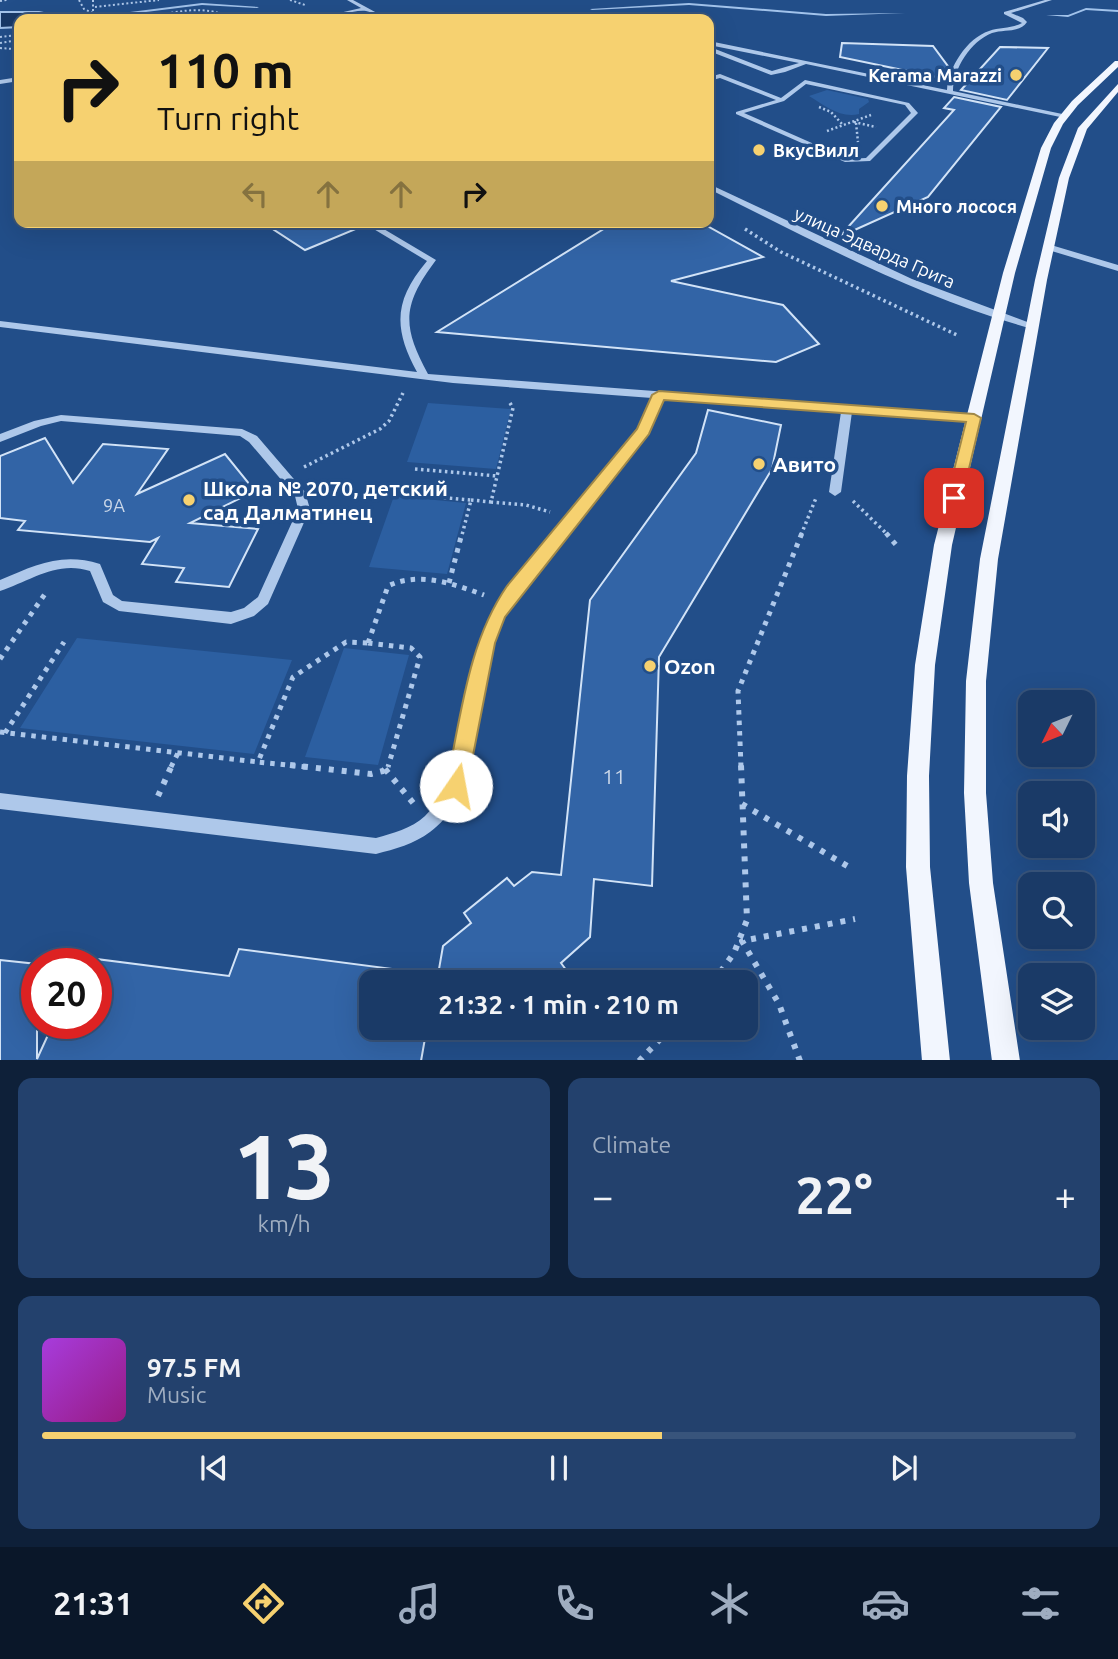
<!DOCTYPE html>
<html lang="en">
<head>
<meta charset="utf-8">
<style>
  body { margin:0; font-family:Ubuntu,sans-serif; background:#23416d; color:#f1f3f6; height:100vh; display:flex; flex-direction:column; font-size:26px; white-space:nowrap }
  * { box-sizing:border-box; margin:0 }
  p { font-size:23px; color:#9fadc0 }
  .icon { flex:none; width:38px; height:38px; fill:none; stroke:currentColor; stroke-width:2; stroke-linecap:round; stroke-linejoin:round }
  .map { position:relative; height:1060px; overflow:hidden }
  .sheet { display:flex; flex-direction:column; gap:18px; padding:18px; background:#0e2039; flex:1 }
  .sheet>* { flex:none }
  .banner { position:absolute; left:14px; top:14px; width:700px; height:214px; border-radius:14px; box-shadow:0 7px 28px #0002,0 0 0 2px #38547b; background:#f6d170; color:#111; overflow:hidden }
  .needle { width:46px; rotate:227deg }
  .fabs { position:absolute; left:1018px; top:690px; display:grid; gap:14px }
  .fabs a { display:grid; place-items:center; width:77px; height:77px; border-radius:14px; background:#1a3a67; box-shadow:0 7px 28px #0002,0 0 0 2px #38547b; font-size:35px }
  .speed { position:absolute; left:21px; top:948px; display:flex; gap:14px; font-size:35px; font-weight:700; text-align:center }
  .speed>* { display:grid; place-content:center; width:91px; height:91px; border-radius:50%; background:#1a3a67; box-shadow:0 7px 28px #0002,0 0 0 2px #38547b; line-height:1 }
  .speed .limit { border:10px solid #d22; background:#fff; color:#111 }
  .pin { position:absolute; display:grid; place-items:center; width:60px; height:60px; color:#fff; margin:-30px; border-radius:14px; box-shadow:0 4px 10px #0006 }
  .me { position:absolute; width:77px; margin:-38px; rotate:12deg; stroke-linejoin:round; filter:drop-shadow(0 0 5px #0008) }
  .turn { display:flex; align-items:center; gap:24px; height:147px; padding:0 28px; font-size:32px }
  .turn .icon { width:91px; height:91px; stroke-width:2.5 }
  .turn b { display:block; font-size:49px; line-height:60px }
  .lanes { display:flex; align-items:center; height:66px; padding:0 28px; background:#0003; justify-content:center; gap:35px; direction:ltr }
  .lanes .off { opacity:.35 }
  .big { font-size:52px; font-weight:700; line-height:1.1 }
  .sheet .widget { flex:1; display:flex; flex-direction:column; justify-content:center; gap:10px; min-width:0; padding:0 24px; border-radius:14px; background:#23416d }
  .sheet .dial { align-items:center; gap:0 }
  .dial b { font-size:91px; line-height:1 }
  .song { display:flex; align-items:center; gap:21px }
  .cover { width:84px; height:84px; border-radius:10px; background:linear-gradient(135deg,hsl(280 70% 55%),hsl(310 70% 35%)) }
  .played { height:7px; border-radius:4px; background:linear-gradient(90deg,#f6d170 60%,#38547b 60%) }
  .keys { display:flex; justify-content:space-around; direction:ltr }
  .heat { display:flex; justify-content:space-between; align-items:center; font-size:38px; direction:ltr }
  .sheet .tiles { flex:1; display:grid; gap:18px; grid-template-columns:1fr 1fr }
  .widget:last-child { grid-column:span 2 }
  .trip { position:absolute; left:359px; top:970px; width:399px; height:70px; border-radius:14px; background:#1a3a67; box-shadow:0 7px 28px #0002,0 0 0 2px #38547b; font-weight:700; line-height:70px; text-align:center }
  .tab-bar { display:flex; height:112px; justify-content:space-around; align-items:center; background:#0a1729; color:#9fadc0 }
  .tab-bar .icon { width:49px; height:49px }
  .tab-bar .selected { color:#f6d170 }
  .tab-bar b { font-size:32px; color:#f1f3f6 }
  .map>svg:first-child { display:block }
</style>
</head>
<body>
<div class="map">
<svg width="1118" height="1061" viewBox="0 0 1118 1061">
  <rect width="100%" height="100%" fill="#224e89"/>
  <path fill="#2c5fa1" d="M827,90L868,99L869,102L859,109V114C841,119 824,105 809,96Z
    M428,403L511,409L496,469L407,462Z
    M394,496L466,503L447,574L369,567Z
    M77,638L292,660L254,754L20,728Z
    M344,648L409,655L378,765L305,757Z"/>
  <path fill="#183968" stroke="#a2c3eb" stroke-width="2" d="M0,12H39L58,16L57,19H19V27L0,28Z"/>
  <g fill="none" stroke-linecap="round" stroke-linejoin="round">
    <path fill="#a2c3eb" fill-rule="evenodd" d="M202,3L259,7L257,8L202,5L98,18L43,16H98Z
      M689,3L826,14L905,13L826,16L689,5L592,10L590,9Z
      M1086,8L1118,10V12L1086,10L1068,17L1046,15H1068Z"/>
  </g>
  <path fill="#3264a6" stroke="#d2e3f7" stroke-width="2" d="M842,43L933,46L950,69L946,79L840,57Z
    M1000,47L1048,48L1007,100L961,90Z
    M954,97L1001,107L928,197L839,237L954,110L944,108Z
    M262,222H359L363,226L305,250Z
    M615,222H700L763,257L671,281L783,305L819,344L776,362L437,332Z
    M708,410L781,425L772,469L659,657L652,886L594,879L590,937L561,963L575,982H371V1027H427L421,1061H0V960L37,964V1059L53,1024H96V959L229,976L239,949L438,975L443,946L471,923L464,913L507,878L514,886L532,872L561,875L590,600L696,453Z
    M45,438L73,483L103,444L168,449L137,494L225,454L255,491L190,523L258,529L229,587L176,582L184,568L142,564L158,538L150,542L18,530L25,521L0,518V456Z
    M430,1027H492L484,1035Z"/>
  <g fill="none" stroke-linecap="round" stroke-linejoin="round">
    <path stroke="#aec8ea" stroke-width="2" stroke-dasharray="2 2.5" stroke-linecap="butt" d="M79,0L84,9L93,13
      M93,0V13L101,19
      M290,0L305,5
      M0,1L7,0
      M95,7L159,0
      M145,19C176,11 205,4 235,19
      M286,19L299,17
      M556,19L575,15L594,19
      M0,37L19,35
      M0,43L19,40
      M0,48L13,49L19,44
      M13,49L19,57"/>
    <path stroke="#aec8ea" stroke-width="2.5" stroke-dasharray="2 2.5" stroke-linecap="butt" d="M819,107L831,112L843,125
      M854,122L876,127
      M856,123L858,142
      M827,131L871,115"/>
    <path stroke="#aec8ea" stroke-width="3.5" stroke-dasharray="2.5 3.5" stroke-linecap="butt" d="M745,229L781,252L957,335
      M510,403L513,408L491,502L526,505L550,512
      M304,467L380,429L389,421L403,393
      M415,469L497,476
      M402,494L471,500L462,535
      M471,500L491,502
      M853,501L888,535
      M801,535L816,498"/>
    <path stroke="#aec8ea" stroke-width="5" stroke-dasharray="4.5 6" stroke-linecap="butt" d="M886,533L897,546
      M449,583L462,533
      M368,643L411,648L420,657L388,767
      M368,643L388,586C419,571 454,584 484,595
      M0,659L47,591
      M0,732L258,762
      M5,733L64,642
      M171,767L178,753
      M306,767L258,762L293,677L346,642L368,643
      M741,767L738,691L802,533"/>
    <path stroke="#aec8ea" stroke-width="6" stroke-dasharray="5 8" stroke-linecap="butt" d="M290,765L371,774L383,771L389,765
      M385,769L414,804
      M158,796L172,765
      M742,804L854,870
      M713,982L734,953L747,920L741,765
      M639,1061L672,1027
      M800,1061L779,1004L742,941L855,919"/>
    <path fill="#aec8ea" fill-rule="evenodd" d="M347,0H353L388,19C378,19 374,12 366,11C354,9 329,20 313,19L361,8Z
      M1045,0H1052L1011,13L1023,18L1027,22C1020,33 1004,29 992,33C971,41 953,69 953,91L1067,115L1068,116L1065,118L806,64L785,72L771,75L709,51V44L714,42L947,90C948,68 967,38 989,31C1000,27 1011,29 1022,23L1004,14V12ZM714,46L799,63L772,71L710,47Z
      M720,74L781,98L805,80L909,103L918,113L870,161L845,162L736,114V112L776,100L720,78L709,81V77ZM806,84L905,105L911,113L866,158L848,159L744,113L784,101Z
      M19,77V81L0,84V80Z
      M709,184L912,279L1038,326L1033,329C919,298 814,241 709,189Z
      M362,222H372L436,260C403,304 401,325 428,374L974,415L979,418L974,421L852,412L841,492L835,496L829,492L841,412L663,399L643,440L518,595C509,606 502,618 497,632C478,690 483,794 430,832C414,844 395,849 376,854L0,809V793L376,838C393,833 411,829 425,816C470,772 464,691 483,634C488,617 498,602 508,587L634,435L652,398L453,383L0,327V321L417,372C393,328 394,300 427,261Z
      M1045,245H1051L1118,265V271L1045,249Z
      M61,415L242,429L257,436L305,492L310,509L268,604L254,616L231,624L119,611L103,602L90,571C57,560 30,581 0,591V580C36,565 61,552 100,564L113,595L122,601L231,612L244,608L258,597L298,509L295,496L249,442L240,436L61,421L41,426L0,442V434L34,421Z"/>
    <path fill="#f2f6fe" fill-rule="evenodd" d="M1115,61H1118V67L1078,105L1063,124L1051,148L1015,273L952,545L935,665L929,776L930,867L950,1061H922L906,867L907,776L915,665L934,545L1003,273L1041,148L1054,123L1072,101Z
      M1118,84V92L1087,129L1069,178L1047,280L998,559L986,681V793L993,883L1020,1061H992L969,883L964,793L966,681L980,559L1035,280L1059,178L1078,128Z"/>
  </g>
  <path fill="#f6d170" stroke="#a08849" stroke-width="2" d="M659,391L974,414L981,418L962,498L954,504L947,498L966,422L664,400L649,434L505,617L495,643L467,786L464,793L456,796L449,793L446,786C461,718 467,644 507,586L637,429L652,395Z"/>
  <g fill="#f6d170" stroke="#224e89" stroke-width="2.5">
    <circle cx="1016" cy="75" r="7"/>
    <circle cx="759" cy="150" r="7"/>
    <circle cx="882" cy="206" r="7"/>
    <circle cx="759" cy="464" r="7"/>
    <circle cx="189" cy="500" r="7"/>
    <circle cx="650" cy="666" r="7"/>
  </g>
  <g text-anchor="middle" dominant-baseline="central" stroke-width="7" stroke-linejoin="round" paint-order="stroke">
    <g font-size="18" font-weight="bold" fill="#fff" stroke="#224e89" text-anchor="start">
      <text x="1002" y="75" text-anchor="end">Kerama Marazzi</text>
      <text x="773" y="150">ВкусВилл</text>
      <text x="896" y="206">Много лосося</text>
    </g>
    <g font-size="18" fill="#fff" stroke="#224e89">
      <text transform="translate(875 247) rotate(24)">улица Эдварда Грига</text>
    </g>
    <g font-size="18" fill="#ccd8e9">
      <text x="114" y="505">9А</text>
    </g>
    <g font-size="21" font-weight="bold" fill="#fff" stroke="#224e89" text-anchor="start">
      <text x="773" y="464">Авито</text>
      <text x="203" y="488">Школа № 2070, детский<tspan x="203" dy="24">сад Далматинец</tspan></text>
      <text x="664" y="666">Ozon</text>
    </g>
    <g font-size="21" fill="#ccd8e9">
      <text x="614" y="776">11</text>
    </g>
  </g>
</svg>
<div class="fabs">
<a><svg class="needle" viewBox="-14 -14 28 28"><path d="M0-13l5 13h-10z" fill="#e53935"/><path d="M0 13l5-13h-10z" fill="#9fadc0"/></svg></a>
<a><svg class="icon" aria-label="sound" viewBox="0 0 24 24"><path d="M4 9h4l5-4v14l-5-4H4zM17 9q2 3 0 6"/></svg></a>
<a><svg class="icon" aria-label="search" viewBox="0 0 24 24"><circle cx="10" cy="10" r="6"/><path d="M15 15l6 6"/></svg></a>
<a><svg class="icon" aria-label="layers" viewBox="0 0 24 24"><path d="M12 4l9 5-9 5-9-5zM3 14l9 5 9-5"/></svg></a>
</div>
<div class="speed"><div class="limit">20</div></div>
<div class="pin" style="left:954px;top:498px;background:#d93025"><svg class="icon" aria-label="arrive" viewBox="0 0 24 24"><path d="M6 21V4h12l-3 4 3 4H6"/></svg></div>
<svg class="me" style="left:456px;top:786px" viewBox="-20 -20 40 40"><circle r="19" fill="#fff"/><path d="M0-13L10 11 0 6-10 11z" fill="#f6d170"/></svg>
<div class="trip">21:32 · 1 min · 210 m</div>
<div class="banner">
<div class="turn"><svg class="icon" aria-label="right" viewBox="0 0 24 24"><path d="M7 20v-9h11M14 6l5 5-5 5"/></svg><div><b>110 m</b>Turn right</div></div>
<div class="lanes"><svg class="icon off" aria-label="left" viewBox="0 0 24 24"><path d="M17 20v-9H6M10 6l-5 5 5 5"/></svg><svg class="icon off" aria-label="ahead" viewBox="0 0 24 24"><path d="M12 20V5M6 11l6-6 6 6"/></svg><svg class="icon off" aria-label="ahead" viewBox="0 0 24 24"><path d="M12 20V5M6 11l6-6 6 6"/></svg><svg class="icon" aria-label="right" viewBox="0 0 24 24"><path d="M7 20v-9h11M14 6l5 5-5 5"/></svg></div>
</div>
</div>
<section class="sheet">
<div class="tiles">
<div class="widget dial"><b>13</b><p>km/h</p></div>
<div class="widget"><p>Climate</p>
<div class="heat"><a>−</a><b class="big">22°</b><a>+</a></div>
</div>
<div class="widget">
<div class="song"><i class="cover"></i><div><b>97.5 FM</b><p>Music</p></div></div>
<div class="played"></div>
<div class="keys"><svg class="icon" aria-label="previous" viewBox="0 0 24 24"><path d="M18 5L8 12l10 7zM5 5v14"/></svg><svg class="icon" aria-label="pause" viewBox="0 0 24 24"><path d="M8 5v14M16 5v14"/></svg><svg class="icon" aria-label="next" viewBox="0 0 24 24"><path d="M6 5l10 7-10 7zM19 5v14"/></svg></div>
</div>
</div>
</section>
<nav class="tab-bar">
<b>21:31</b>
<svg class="icon selected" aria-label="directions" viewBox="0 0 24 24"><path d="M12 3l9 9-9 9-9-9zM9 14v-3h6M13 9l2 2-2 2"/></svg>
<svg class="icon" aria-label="music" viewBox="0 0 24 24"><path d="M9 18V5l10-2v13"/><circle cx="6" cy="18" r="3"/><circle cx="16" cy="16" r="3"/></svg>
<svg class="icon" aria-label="phone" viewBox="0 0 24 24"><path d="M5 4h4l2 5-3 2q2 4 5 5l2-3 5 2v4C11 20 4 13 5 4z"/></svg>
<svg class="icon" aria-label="climate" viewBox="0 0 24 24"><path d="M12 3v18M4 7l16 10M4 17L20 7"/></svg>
<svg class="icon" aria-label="car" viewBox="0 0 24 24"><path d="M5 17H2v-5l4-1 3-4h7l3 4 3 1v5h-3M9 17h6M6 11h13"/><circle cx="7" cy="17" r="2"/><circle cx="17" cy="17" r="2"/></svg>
<svg class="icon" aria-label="filters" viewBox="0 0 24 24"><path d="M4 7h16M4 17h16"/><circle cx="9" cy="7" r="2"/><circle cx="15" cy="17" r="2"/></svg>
</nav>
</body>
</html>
